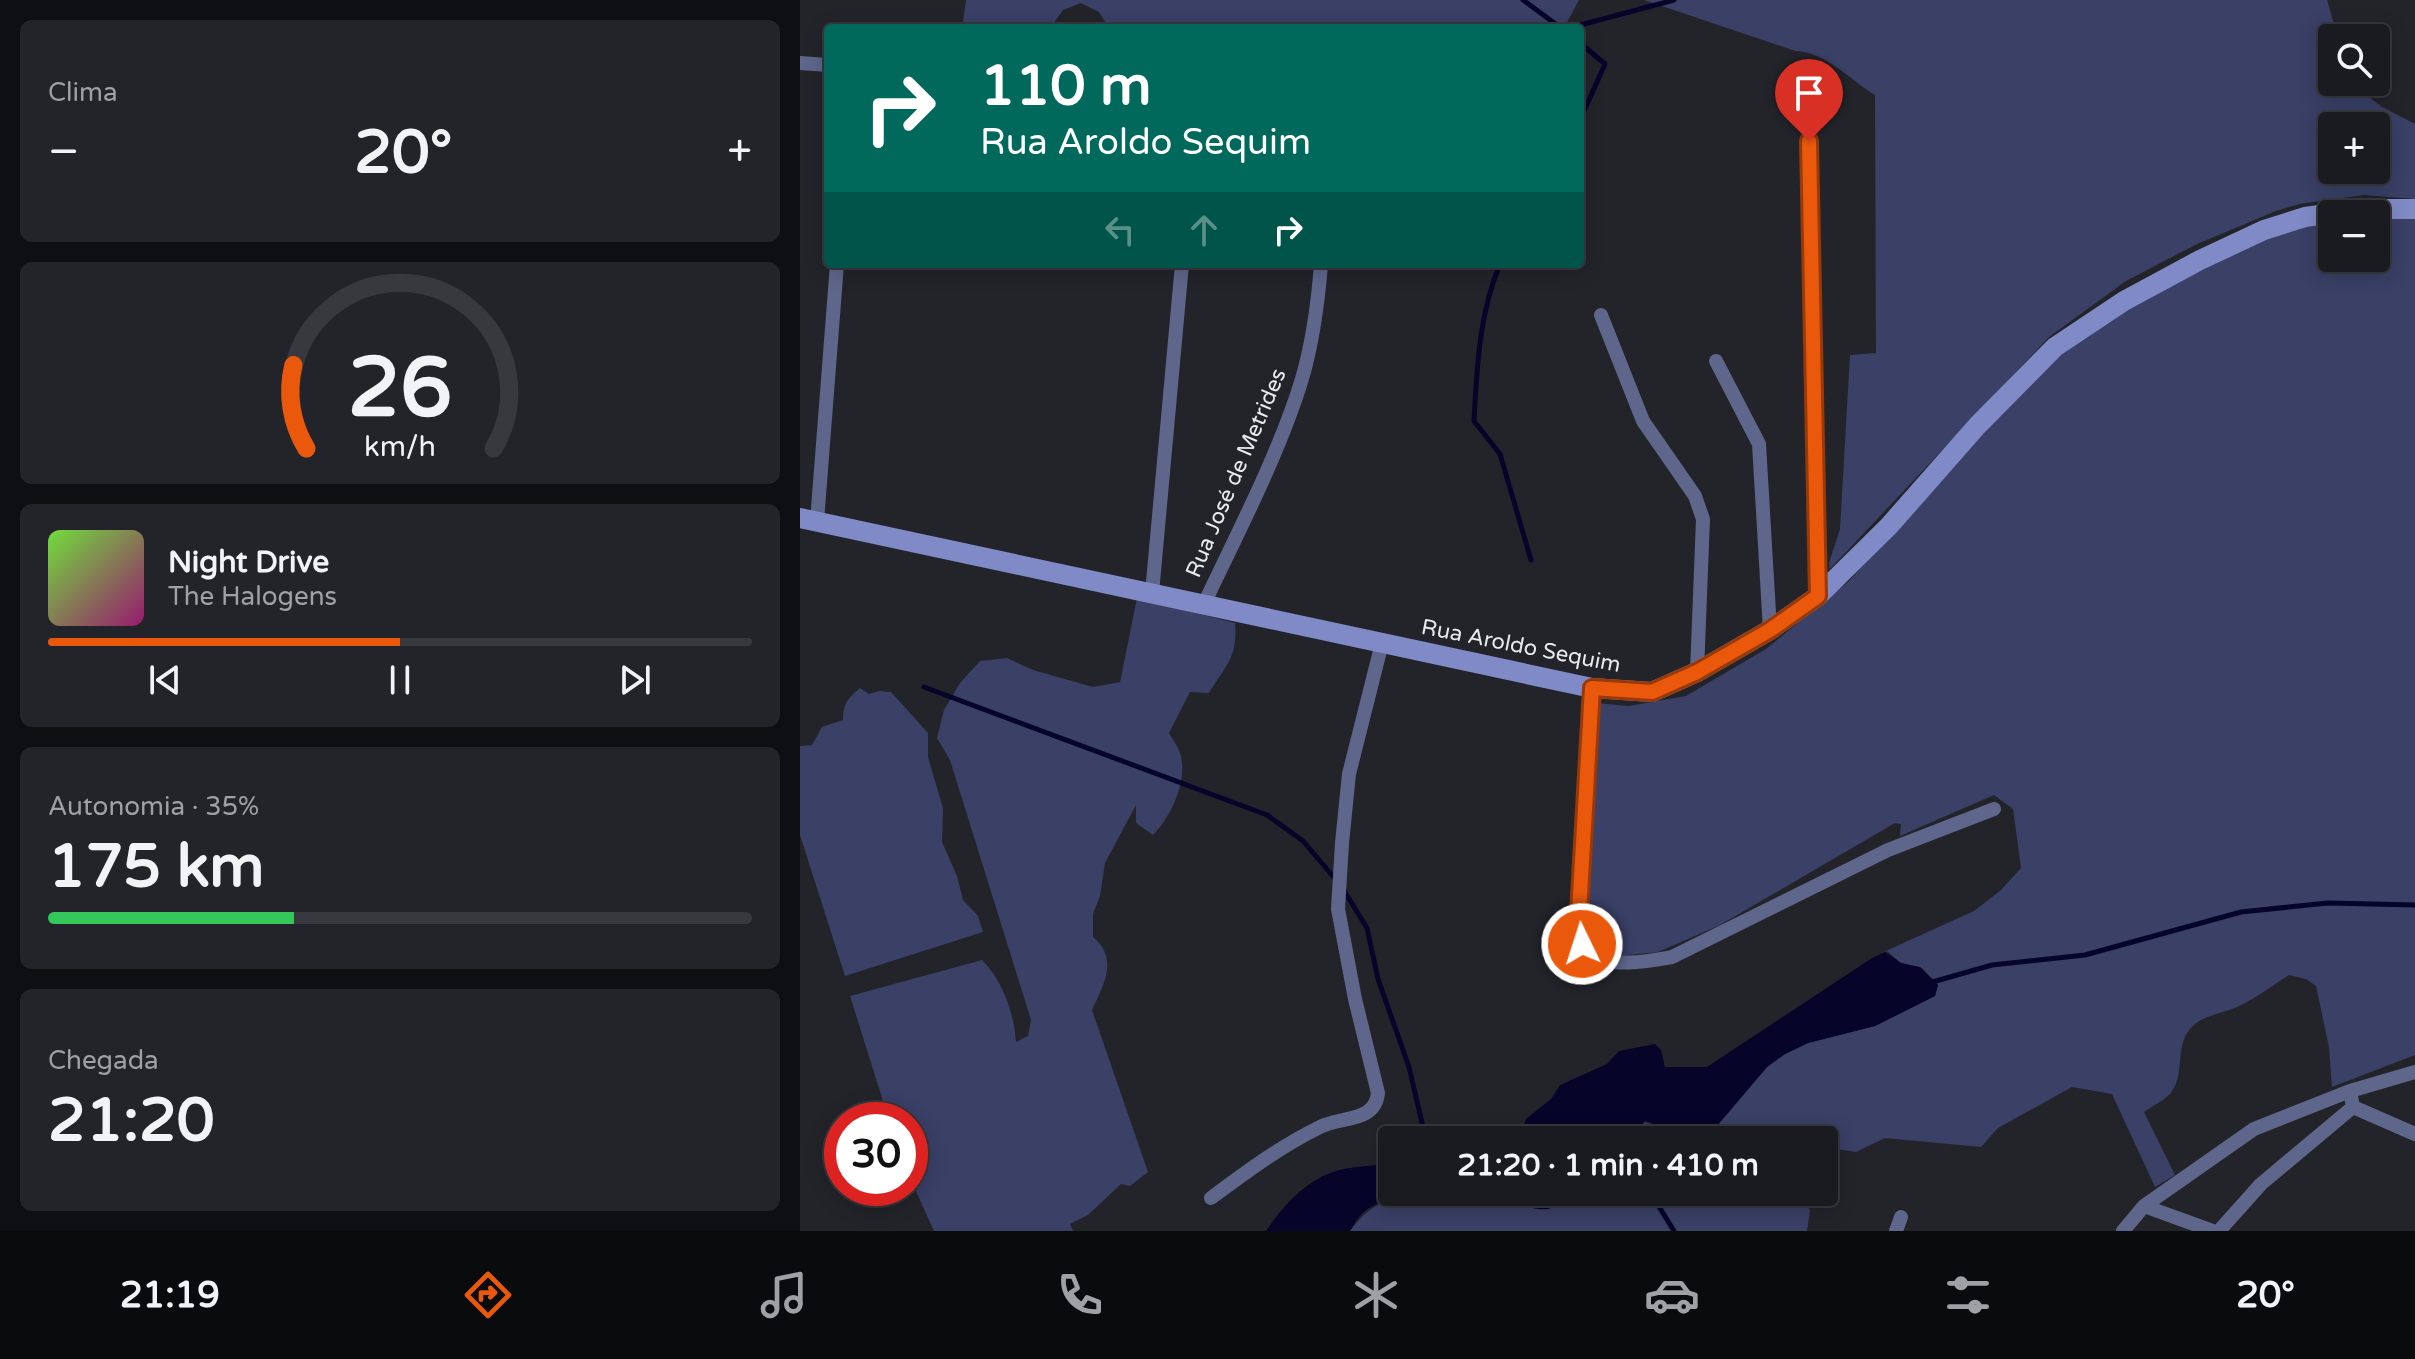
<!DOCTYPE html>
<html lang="pt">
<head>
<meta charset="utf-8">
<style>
  body { margin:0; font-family:"Varela Round",sans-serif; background:#232429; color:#f1f3f6; height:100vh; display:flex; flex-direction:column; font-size:30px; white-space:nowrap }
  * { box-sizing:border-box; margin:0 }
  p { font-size:26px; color:#9fa1a5 }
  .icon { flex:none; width:44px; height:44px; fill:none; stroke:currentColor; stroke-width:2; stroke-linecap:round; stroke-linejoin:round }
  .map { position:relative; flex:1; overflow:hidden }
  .drawer { display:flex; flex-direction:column; gap:20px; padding:20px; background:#0e0f12; width:800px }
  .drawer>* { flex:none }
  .hud { position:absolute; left:24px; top:24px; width:760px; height:244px; border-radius:8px; box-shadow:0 4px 20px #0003,0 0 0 2px #38393e; background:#00695c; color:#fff; overflow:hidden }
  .fabs { position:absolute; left:1518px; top:24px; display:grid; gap:16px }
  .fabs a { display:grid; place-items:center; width:72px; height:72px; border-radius:8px; background:#1a1b20; box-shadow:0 4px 20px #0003,0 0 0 2px #38393e; font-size:40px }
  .speed { position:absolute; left:24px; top:1102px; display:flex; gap:16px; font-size:40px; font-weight:700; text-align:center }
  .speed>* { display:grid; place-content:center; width:104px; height:104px; border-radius:50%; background:#1a1b20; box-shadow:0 4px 20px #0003,0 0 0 2px #38393e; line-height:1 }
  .speed .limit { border:12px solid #d22; background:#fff; color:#111 }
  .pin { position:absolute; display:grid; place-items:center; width:68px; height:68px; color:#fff; margin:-82px -34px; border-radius:50% 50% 50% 0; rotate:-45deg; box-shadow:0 0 8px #0007 }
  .pin .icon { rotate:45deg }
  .me { position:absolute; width:88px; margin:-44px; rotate:356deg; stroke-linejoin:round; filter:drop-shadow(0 0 6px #0008) }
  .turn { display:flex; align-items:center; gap:28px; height:168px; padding:0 24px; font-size:36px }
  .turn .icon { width:104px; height:104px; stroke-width:2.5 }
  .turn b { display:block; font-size:56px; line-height:68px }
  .lanes { display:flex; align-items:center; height:76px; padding:0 24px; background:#0003; justify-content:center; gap:40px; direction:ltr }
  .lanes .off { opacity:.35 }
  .big { font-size:60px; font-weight:700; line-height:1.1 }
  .drawer .widget { flex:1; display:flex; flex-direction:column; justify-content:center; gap:12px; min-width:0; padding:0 28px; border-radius:12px; background:#232429 }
  .drawer .dial { align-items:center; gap:0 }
  .dial svg { height:208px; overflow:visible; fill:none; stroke:#38393e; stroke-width:7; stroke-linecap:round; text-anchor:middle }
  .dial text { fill:#f1f3f6; stroke:none }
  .song { display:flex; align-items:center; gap:24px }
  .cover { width:96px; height:96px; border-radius:12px; background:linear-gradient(135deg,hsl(100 70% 55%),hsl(320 70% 35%)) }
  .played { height:8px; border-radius:4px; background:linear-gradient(90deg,#ea580c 50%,#38393e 50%) }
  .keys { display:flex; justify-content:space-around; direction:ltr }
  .heat { display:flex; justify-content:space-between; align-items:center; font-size:44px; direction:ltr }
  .charge { height:12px; border-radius:6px; background:linear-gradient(90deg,#34c759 35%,#38393e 0) }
  .trip { position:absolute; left:578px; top:1126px; width:460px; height:80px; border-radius:8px; background:#1a1b20; box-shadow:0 4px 20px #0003,0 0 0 2px #38393e; font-weight:700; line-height:80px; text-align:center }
  .dock { display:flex; height:128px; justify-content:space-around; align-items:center; background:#0a0b0d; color:#9fa1a5 }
  .dock .icon { width:56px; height:56px }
  .dock .on { color:#ea580c }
  .dock b { font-size:36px; color:#f1f3f6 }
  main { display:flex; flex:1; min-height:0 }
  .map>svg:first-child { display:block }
</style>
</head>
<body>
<main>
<section class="drawer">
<div class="widget"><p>Clima</p>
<div class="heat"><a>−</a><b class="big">20°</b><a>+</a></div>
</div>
<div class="widget dial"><svg viewBox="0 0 100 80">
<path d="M14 69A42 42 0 1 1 86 69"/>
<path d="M14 69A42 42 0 0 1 9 37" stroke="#ea580c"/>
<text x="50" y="56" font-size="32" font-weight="700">26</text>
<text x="50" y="72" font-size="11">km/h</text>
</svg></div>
<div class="widget">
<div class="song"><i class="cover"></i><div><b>Night Drive</b><p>The Halogens</p></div></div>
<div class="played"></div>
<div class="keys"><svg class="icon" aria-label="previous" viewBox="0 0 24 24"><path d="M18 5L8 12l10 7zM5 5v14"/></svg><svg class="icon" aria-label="pause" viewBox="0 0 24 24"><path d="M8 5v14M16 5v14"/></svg><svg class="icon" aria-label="next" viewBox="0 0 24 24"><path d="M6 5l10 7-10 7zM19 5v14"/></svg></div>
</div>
<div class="widget"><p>Autonomia · 35%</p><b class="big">175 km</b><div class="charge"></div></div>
<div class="widget"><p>Chegada</p><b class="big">21:20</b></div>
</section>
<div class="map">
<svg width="1615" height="1231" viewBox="0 0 1615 1231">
  <rect width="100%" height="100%" fill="#23242a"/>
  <path fill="#3a4066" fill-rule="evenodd" d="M166,0H779L764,28H309L299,12L281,3L263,10L250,28H162Z
    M844,0H1527L1538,38H1532V82H1549L1582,107L1615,124V199L1564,195L1499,204L1476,211L1397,244L1326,281L1249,337L1030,569L1029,563L1040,529L1050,355L1076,353L1075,95C1050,80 1026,52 996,51ZM1532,126H1576V170H1532Z
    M1576,216H1615V1055L1532,1087L1529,1047L1516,986L1506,979L1489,975C1470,987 1450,1003 1429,1010C1415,1015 1400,1017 1390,1029C1374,1048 1386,1075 1370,1094C1363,1101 1352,1106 1344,1112L1375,1175L1355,1187L1312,1094L1272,1087L1198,1128L1181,1147L1085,1138L1056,1152L1024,1147V1140H905L967,1067L985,1054L1008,1043L1075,1026L1135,996L1138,985L1122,968L1101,963L1087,951L1079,954L1174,911L1201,890L1221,868L1213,809L1194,795L1100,836L1101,824L1095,823L920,925L858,952L807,957L780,940L796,703L829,706L886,696L966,649L1049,581L1234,378L1272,345L1374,280L1478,229L1532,221V258H1576Z
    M337,598L435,623C438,657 426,665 409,693L390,692L369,733C373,740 379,748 381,756C387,783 371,816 353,835L336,823V805L305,863L300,896L293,914V937C319,959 304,984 292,1010L348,1172L330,1186L321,1184L288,1215L270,1224L273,1231H134L110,1178V1120H89L50,996L182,960C203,981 214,1013 216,1042L228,1036L231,1020L150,760L137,738L144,710L160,683L180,661L207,658L233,670L293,687L320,682Z
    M60,688L69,694L79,691L91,692L128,733V757L143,808L142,842L157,876L163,900L178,916L183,932L45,976L0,835V746L12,745L22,727L43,720C43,704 48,698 60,688Z
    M843,1122L864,1127L876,1140H840L838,1130Z
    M632,1192C649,1193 666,1192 683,1194C721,1200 746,1223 779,1192H1007L1006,1201L1010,1211L1007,1231H550C572,1200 595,1197 632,1192Z"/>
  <path fill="#060429" d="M1085,952L1101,963L1120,967L1138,985L1135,996L1075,1026L1008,1043L985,1054L967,1067L905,1140H876L864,1127L845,1121L838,1130L840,1140H719L726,1119L751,1099L760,1085L807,1064L819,1051L855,1044L861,1050L865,1067H907L1072,958Z
    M592,1163V1192H779C769,1201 761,1207 747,1209C730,1211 709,1200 693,1196C660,1189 592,1190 565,1211C559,1216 554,1224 550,1231H466C483,1206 506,1180 536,1171C554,1166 574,1166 592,1163Z"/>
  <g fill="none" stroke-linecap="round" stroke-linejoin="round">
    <path stroke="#060429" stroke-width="5" d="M723,0L761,28
      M769,28L874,0
      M780,43L805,64L780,120
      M700,264C679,314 677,367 674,421L700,454L731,560
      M124,687L467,815L503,841L537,881
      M543,889L567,928L578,979L609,1067L626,1140
      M1129,983L1192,965L1285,955L1441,912L1528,903L1615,905
      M850,1192L874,1231"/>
    <path stroke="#5f668b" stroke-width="14" d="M0,63L28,65
      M1009,141L1018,596
      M801,315L843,421L895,496L903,519L897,672
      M916,361L959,444L970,630
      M17,521L37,264
      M352,593L382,264
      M404,604C438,532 479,454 502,379C513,341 518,303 521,264
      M792,688L778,930C780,938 782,948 789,953C809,969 850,961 872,957L1088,850L1194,809
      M1553,1107L1615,1134
      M411,1198C446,1172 481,1146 520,1127C541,1116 575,1123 578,1093L555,999L538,909L542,843L549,774L582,643
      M1344,1206L1413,1231
      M1096,1231L1101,1217
      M1323,1231L1344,1206L1454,1129L1550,1091
      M1419,1231L1461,1184L1553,1107L1550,1091L1615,1072"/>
    <path stroke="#808ac6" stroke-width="20" d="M0,518L792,688L852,692L897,672L970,630L1018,596L1089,526L1177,426L1255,347L1324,301L1400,260L1464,230L1505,217L1563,209H1615"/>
  </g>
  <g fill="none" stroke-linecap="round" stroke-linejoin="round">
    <g stroke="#983908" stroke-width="20">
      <path id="route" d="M782,944L778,930L792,688L852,692L897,672L970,630L1018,596L1009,141"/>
    </g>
    <use href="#route" stroke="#ea580c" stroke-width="14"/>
  </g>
  <g text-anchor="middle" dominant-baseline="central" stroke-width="8" stroke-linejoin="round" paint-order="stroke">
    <g font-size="22" fill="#e9eaed" stroke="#23242a">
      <text transform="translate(436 473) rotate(-67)">Rua José de Metrides</text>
      <text transform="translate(721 646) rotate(11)">Rua Aroldo Sequim</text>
    </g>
  </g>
</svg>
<div class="fabs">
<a><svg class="icon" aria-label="search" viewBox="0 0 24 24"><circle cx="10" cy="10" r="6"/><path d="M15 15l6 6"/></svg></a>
<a>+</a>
<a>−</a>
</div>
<div class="speed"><div class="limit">30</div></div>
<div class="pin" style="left:1009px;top:141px;background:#d93025"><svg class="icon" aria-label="arrive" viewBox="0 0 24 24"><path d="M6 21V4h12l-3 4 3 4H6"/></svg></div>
<svg class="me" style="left:782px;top:944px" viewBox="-20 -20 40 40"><circle r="17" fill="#ea580c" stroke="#fff" stroke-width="3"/><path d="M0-11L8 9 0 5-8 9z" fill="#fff"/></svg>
<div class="trip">21:20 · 1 min · 410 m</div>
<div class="hud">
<div class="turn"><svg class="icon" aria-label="right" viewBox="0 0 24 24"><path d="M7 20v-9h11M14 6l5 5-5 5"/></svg><div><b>110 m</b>Rua Aroldo Sequim</div></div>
<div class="lanes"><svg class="icon off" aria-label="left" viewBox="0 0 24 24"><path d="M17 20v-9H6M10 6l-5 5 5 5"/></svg><svg class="icon off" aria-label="ahead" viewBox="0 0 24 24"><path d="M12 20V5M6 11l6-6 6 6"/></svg><svg class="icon" aria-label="right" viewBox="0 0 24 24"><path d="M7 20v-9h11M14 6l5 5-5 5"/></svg></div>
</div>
</div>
</main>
<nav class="dock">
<b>21:19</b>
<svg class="icon on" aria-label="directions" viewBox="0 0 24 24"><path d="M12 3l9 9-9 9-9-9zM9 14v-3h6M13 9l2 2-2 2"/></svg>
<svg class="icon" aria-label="music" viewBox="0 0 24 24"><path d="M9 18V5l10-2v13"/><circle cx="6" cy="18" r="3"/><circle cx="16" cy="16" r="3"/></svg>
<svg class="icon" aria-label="phone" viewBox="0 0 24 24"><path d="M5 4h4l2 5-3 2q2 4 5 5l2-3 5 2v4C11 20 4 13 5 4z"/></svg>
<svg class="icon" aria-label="climate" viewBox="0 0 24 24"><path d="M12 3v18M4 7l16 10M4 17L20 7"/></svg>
<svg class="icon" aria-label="car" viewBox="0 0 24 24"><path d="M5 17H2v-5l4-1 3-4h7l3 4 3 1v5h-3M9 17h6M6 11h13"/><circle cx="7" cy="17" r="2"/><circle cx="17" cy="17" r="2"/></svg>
<svg class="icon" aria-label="filters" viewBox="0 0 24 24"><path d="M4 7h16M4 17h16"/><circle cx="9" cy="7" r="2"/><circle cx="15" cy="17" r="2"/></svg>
<b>20°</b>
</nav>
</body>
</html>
